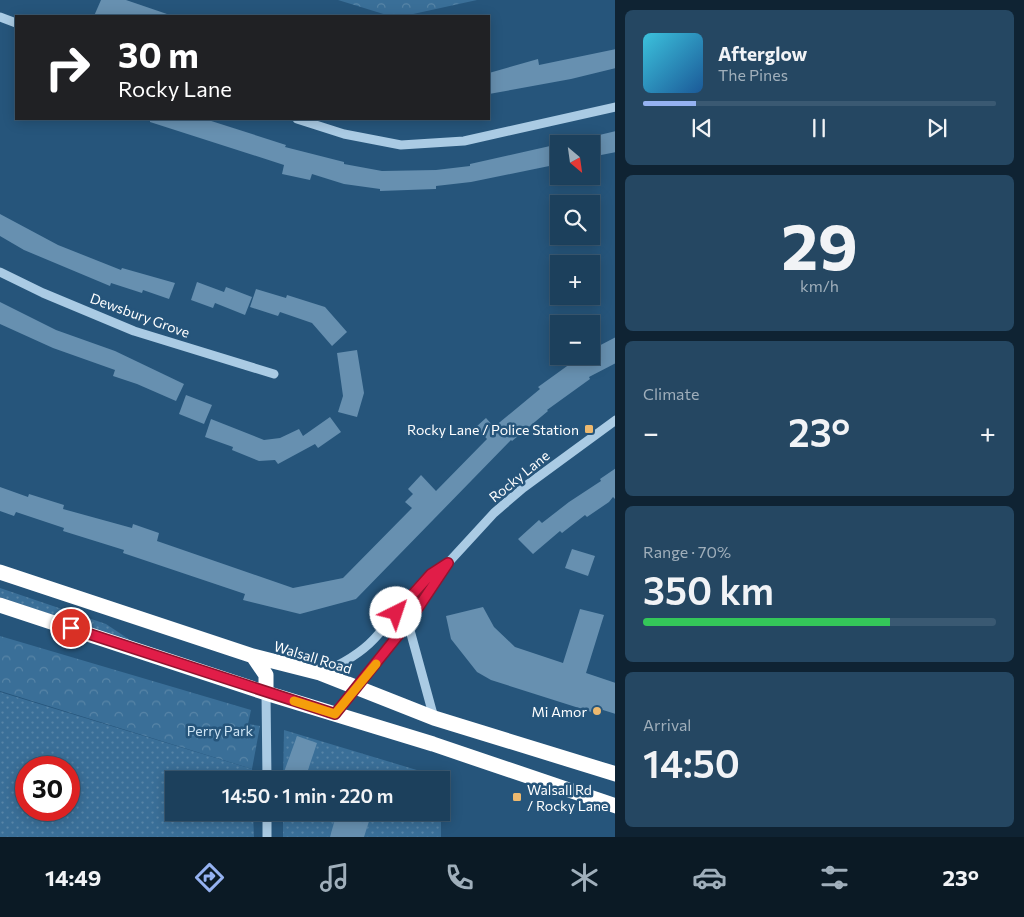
<!DOCTYPE html>
<html lang="en">
<head>
<meta charset="utf-8">
<style>
  body { margin:0; font-family:Commissioner,sans-serif; background:#254762; color:#f1f3f6; height:100vh; display:flex; flex-direction:column; font-size:19px; white-space:nowrap }
  * { box-sizing:border-box; margin:0 }
  p { font-size:16px; color:#a0afbb }
  .icon { flex:none; width:28px; height:28px; fill:none; stroke:currentColor; stroke-width:2; stroke-linecap:round; stroke-linejoin:round }
  .map { position:relative; flex:1; overflow:hidden }
  .side { display:flex; flex-direction:column; gap:10px; padding:10px; background:#0f2333; width:409px }
  .side>* { flex:none }
  .guide { position:absolute; left:15px; top:15px; width:475px; height:105px; border-radius:0px; box-shadow:0 2px 12px #0003,0 0 0 1px #3a5972; background:#202124; color:#fff; overflow:hidden }
  .needle { width:32px; rotate:151deg }
  .fabs { position:absolute; left:550px; top:135px; display:grid; gap:10px }
  .fabs a { display:grid; place-items:center; width:50px; height:50px; border-radius:0px; background:#1c405c; box-shadow:0 2px 12px #0003,0 0 0 1px #3a5972; font-size:25px }
  .speed { position:absolute; left:15px; top:756px; display:flex; gap:10px; font-size:25px; font-weight:700; text-align:center }
  .speed>* { display:grid; place-content:center; width:65px; height:65px; border-radius:50%; background:#1c405c; box-shadow:0 2px 12px #0003,0 0 0 1px #3a5972; line-height:1 }
  .speed .limit { border:8px solid #d22; background:#fff; color:#111 }
  .pin { position:absolute; display:grid; place-items:center; width:42px; height:42px; color:#fff; margin:-21px; border:2px solid #fff; border-radius:50%; box-shadow:0 1px 5px #0007 }
  .me { position:absolute; width:55px; margin:-28px; rotate:41deg; stroke-linejoin:round; filter:drop-shadow(0 0 4px #0008) }
  .turn { display:flex; align-items:center; gap:18px; height:105px; padding:0 20px; font-size:22px }
  .turn .icon { width:65px; height:65px; stroke-width:2.5 }
  .turn b { display:block; font-size:35px; line-height:42px }
  .big { font-size:38px; font-weight:600; line-height:1.1 }
  .side .tile { flex:1; display:flex; flex-direction:column; justify-content:center; gap:8px; min-width:0; padding:0 18px; border-radius:8px; background:#254762 }
  .side .dial { align-items:center; gap:0 }
  .dial b { font-size:65px; line-height:1 }
  .song { display:flex; align-items:center; gap:15px }
  .cover { width:60px; height:60px; border-radius:8px; background:linear-gradient(135deg,hsl(190 70% 55%),hsl(210 70% 35%)) }
  .played { height:5px; border-radius:2px; background:linear-gradient(90deg,#95b2f1 15%,#3a5972 15%) }
  .keys { display:flex; justify-content:space-around; direction:ltr }
  .heat { display:flex; justify-content:space-between; align-items:center; font-size:28px; direction:ltr }
  .charge { height:8px; border-radius:4px; background:linear-gradient(90deg,#34c759 70%,#3a5972 0) }
  .trip { position:absolute; left:165px; top:771px; width:285px; height:50px; border-radius:0px; background:#1c405c; box-shadow:0 2px 12px #0003,0 0 0 1px #3a5972; font-weight:600; line-height:50px; text-align:center }
  .menu { display:flex; height:80px; justify-content:space-around; align-items:center; background:#0b1a25; color:#a0afbb }
  .menu .icon { width:35px; height:35px }
  .menu .on { color:#95b2f1 }
  .menu b { font-size:22px; color:#f1f3f6 }
  main { display:flex; flex:1; min-height:0 }
  .map>svg:first-child { display:block }
</style>
</head>
<body>
<main>
<div class="map">
<svg width="616" height="837" viewBox="0 0 616 837">
  <defs>
    <pattern id="grass-dots" width="8" height="8" patternUnits="userSpaceOnUse" patternTransform="scale(1.25)"><rect width="8" height="8" fill="#3a6f98"/><path d="M2 2h.1M6 6h.1" fill="none" stroke="#5885a7" stroke-width="1.8" stroke-linecap="round"/></pattern>
    <pattern id="forest-crowns" width="20" height="18" patternUnits="userSpaceOnUse" patternTransform="scale(1.25)"><rect width="20" height="18" fill="#3a6f98"/><path d="M2 6a3 3 0 1 1 6 0M12 15a3 3 0 1 1 6 0" fill="none" stroke="#5885a7"/></pattern>
  </defs>
  <rect width="100%" height="100%" fill="#26557b"/>
  <path fill="url(#grass-dots)" fill-rule="evenodd" d="M0,588L106,624L133,642L0,597Z
    M0,692L252,769L253,780H174V812L253,813L254,837H0ZM26,768H69V810H26Z
    M284,730L440,777V780H283Z
    M283,813H441V837H283Z"/>
  <path fill="url(#forest-crowns)" d="M338,0H477L404,16H390Z
    M0,636L251,710L248,724L260,726L252,769L0,691Z"/>
  <path fill="#6790b0" d="M101,0H126L167,14V16H94Z
    M616,49V68L571,79L489,94V73L538,59L539,65Z
    M150,119H205L286,145L285,147L344,162V164L382,171L436,170L470,166V164L559,144V164L471,182L436,186V189L380,191V189L344,184L312,174L310,180L282,174L284,165L150,122Z
    M616,131V152L591,157V137Z
    M0,214L58,245L121,270L122,268L175,283L169,299L143,290L142,293L111,283L110,286L24,250L0,236Z
    M197,282L224,292L226,287L252,297L245,315L215,303L213,308L191,300Z
    M256,289L286,298L287,295L325,307L347,332L332,346L312,323L280,312L278,316L250,307Z
    M0,302L56,330L115,351L184,384L176,401L137,384L113,376L115,370L53,348L0,324Z
    M616,337V363L589,377L590,379L547,410L548,411L512,441L511,440L356,599L300,614L243,600L245,594L123,553L124,550L63,531L64,528L16,512L14,516L0,511V487L28,497L29,494L64,505L63,509L132,528L133,524L159,533L157,541L293,588L343,578L412,508L405,502L413,494L408,489L421,475L436,491L487,439L476,427L486,418L494,427L540,389L538,387L581,356H591V350Z
    M357,350L364,393L357,417L338,412L343,396L337,353Z
    M186,395L212,405L204,424L179,414Z
    M330,417L341,432L318,448L315,444L278,464L275,460L259,461L232,450L233,447L205,437L211,419L264,440L280,438L299,429L303,436Z
    M616,468V500L613,497L609,502L587,517L585,515L562,533L560,531L533,554L518,539L539,520L542,523L569,502L601,481L600,479Z
    M572,549L595,556L588,576L565,568Z
    M483,607L494,627L515,647L563,663L580,609L604,615L586,673L616,683V714L603,710L601,715L491,680L477,672L451,639L446,616Z
    M297,736L317,743L305,779L284,772Z
    M337,812H372L364,837H330Z"/>
  <g fill="none" stroke-linecap="round" stroke-linejoin="round">
    <path stroke="#aacbe4" stroke-width="9" d="M0,17L16,23
      M297,119L344,134L401,145L464,141L616,107
      M0,272L43,293L134,331L274,374
      M408,623L434,718
      M321,673C340,665 359,655 374,639C397,615 414,584 443,566
      M266,693L267,780
      M335,714L408,623L448,563L494,513L523,488L616,420
      M267,812V837"/>
    <path stroke="#fff" stroke-width="15" d="M0,572L253,656L320,673L434,718L616,774
      M0,605L266,693L433,744L616,806
      M253,656L266,675V693"/>
  </g>
  <g fill="none" stroke-linecap="round" stroke-linejoin="round">
    <g stroke="#92132f" stroke-width="12">
      <path id="route" d="M71,628L335,714L408,623L448,563L431,574L396,613"/>
    </g>
    <use href="#route" stroke="#e11d48" stroke-width="9"/>
    <path stroke="#f59e0b" stroke-width="9" d="M294,701L335,714L376,664"/>
  </g>
  <g fill="#edb96f" stroke="#26557b" stroke-width="2">
    <rect x="584" y="424" width="10" height="10" rx="2.5"/>
    <circle cx="597" cy="711" r="5"/>
    <rect x="512" y="792" width="10" height="10" rx="2.5"/>
  </g>
  <g text-anchor="middle" dominant-baseline="central" stroke-width="5" stroke-linejoin="round" paint-order="stroke">
    <g font-size="14" fill="#fff" stroke="#26557b">
      <text transform="translate(140 315) rotate(20)">Dewsbury Grove</text>
      <text transform="translate(519 476) rotate(-39)">Rocky Lane</text>
      <text transform="translate(313 657) rotate(17)">Walsall Road</text>
    </g>
    <g font-size="14" fill="#fff" stroke="#26557b" text-anchor="end">
      <text x="579" y="429">Rocky Lane / Police Station</text>
      <text x="587" y="711">Mi Amor</text>
      <text x="527" y="789" text-anchor="start">Walsall Rd<tspan x="527" dy="16">/ Rocky Lane</tspan></text>
    </g>
    <g font-size="14" fill="#cce3f3" stroke="#26557b">
      <text x="220" y="730">Perry Park</text>
    </g>
  </g>
</svg>
<div class="fabs">
<a><svg class="needle" viewBox="-14 -14 28 28"><path d="M0-13l5 13h-10z" fill="#e53935"/><path d="M0 13l5-13h-10z" fill="#a0afbb"/></svg></a>
<a><svg class="icon" aria-label="search" viewBox="0 0 24 24"><circle cx="10" cy="10" r="6"/><path d="M15 15l6 6"/></svg></a>
<a>+</a>
<a>−</a>
</div>
<div class="speed"><div class="limit">30</div></div>
<div class="pin" style="left:71px;top:628px;background:#d93025"><svg class="icon" aria-label="arrive" viewBox="0 0 24 24"><path d="M6 21V4h12l-3 4 3 4H6"/></svg></div>
<svg class="me" style="left:396px;top:613px" viewBox="-20 -20 40 40"><circle r="19" fill="#fff"/><path d="M0-13L10 11 0 6-10 11z" fill="#e11d48"/></svg>
<div class="trip">14:50 · 1 min · 220 m</div>
<div class="guide">
<div class="turn"><svg class="icon" aria-label="right" viewBox="0 0 24 24"><path d="M7 20v-9h11M14 6l5 5-5 5"/></svg><div><b>30 m</b>Rocky Lane</div></div>
</div>
</div>
<section class="side">
<div class="tile">
<div class="song"><i class="cover"></i><div><b>Afterglow</b><p>The Pines</p></div></div>
<div class="played"></div>
<div class="keys"><svg class="icon" aria-label="previous" viewBox="0 0 24 24"><path d="M18 5L8 12l10 7zM5 5v14"/></svg><svg class="icon" aria-label="pause" viewBox="0 0 24 24"><path d="M8 5v14M16 5v14"/></svg><svg class="icon" aria-label="next" viewBox="0 0 24 24"><path d="M6 5l10 7-10 7zM19 5v14"/></svg></div>
</div>
<div class="tile dial"><b>29</b><p>km/h</p></div>
<div class="tile"><p>Climate</p>
<div class="heat"><a>−</a><b class="big">23°</b><a>+</a></div>
</div>
<div class="tile"><p>Range · 70%</p><b class="big">350 km</b><div class="charge"></div></div>
<div class="tile"><p>Arrival</p><b class="big">14:50</b></div>
</section>
</main>
<nav class="menu">
<b>14:49</b>
<svg class="icon on" aria-label="directions" viewBox="0 0 24 24"><path d="M12 3l9 9-9 9-9-9zM9 14v-3h6M13 9l2 2-2 2"/></svg>
<svg class="icon" aria-label="music" viewBox="0 0 24 24"><path d="M9 18V5l10-2v13"/><circle cx="6" cy="18" r="3"/><circle cx="16" cy="16" r="3"/></svg>
<svg class="icon" aria-label="phone" viewBox="0 0 24 24"><path d="M5 4h4l2 5-3 2q2 4 5 5l2-3 5 2v4C11 20 4 13 5 4z"/></svg>
<svg class="icon" aria-label="climate" viewBox="0 0 24 24"><path d="M12 3v18M4 7l16 10M4 17L20 7"/></svg>
<svg class="icon" aria-label="car" viewBox="0 0 24 24"><path d="M5 17H2v-5l4-1 3-4h7l3 4 3 1v5h-3M9 17h6M6 11h13"/><circle cx="7" cy="17" r="2"/><circle cx="17" cy="17" r="2"/></svg>
<svg class="icon" aria-label="filters" viewBox="0 0 24 24"><path d="M4 7h16M4 17h16"/><circle cx="9" cy="7" r="2"/><circle cx="15" cy="17" r="2"/></svg>
<b>23°</b>
</nav>
</body>
</html>
